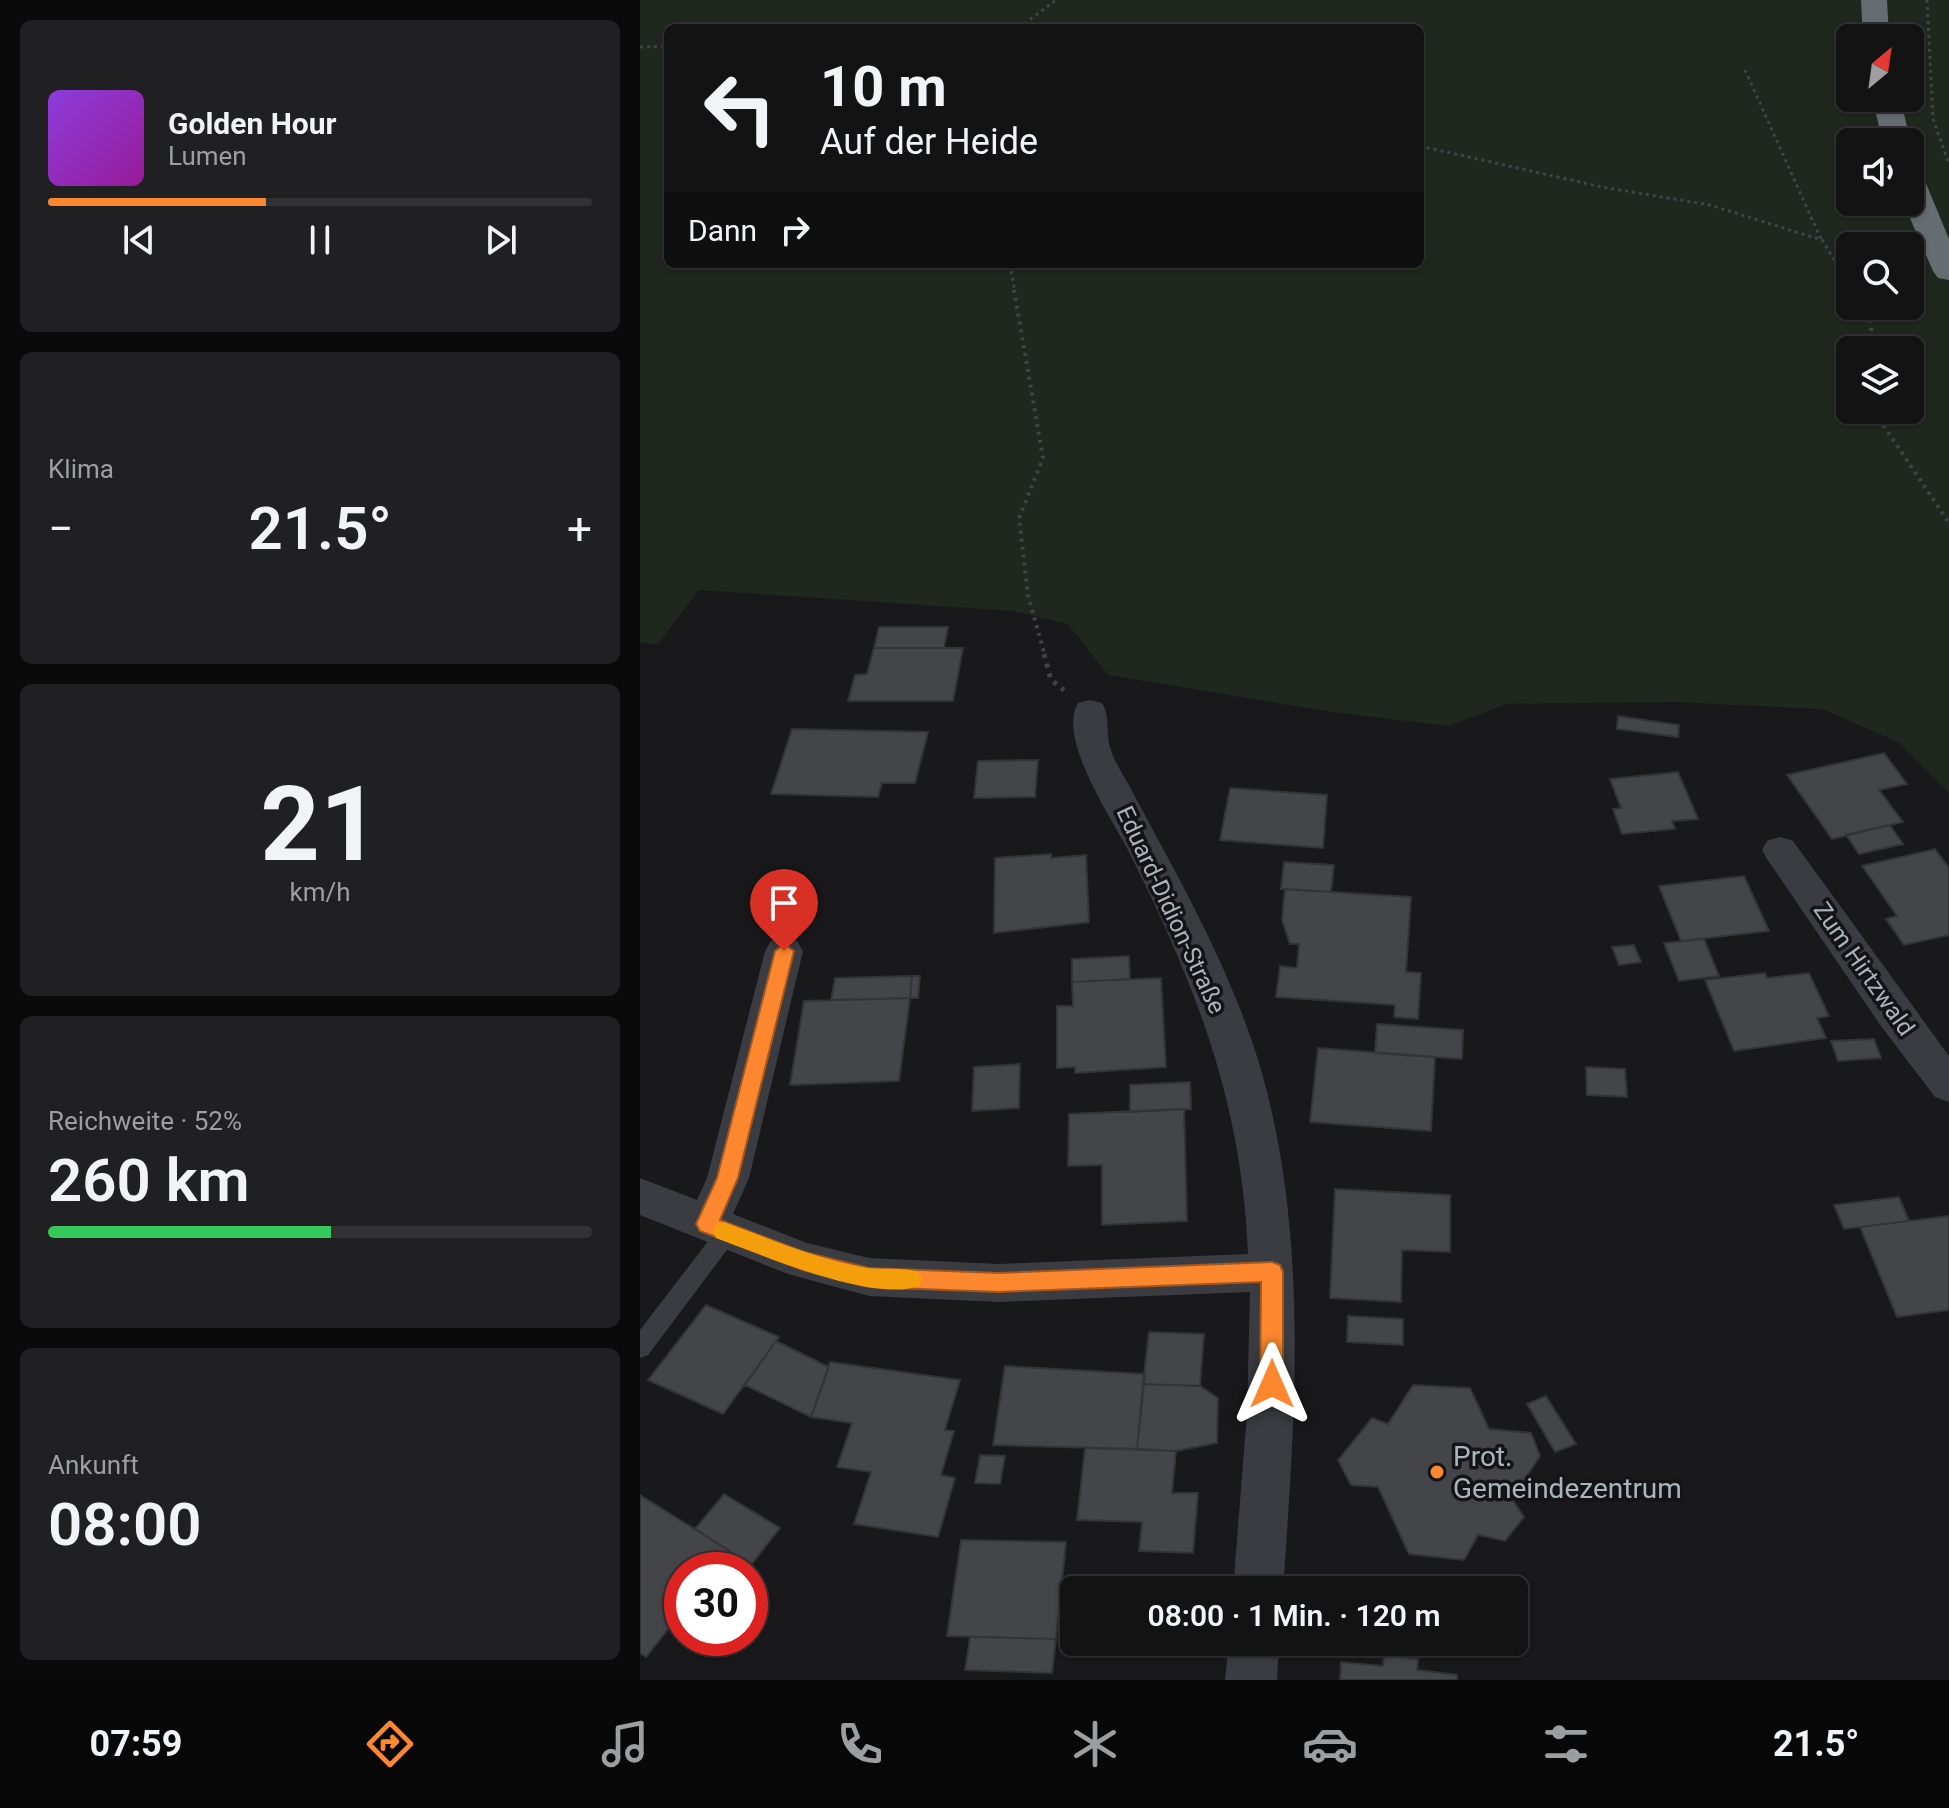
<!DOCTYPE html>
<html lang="de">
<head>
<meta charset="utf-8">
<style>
  body { margin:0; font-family:Roboto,sans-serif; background:#202022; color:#f1f3f6; height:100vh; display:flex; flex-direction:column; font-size:30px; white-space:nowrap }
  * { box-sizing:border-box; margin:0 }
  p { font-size:26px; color:#9d9ea0 }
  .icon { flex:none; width:44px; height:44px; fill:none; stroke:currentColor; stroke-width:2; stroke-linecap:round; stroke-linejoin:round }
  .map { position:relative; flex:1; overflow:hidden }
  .side { display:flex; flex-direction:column; gap:20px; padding:20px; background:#0a0a0b; width:640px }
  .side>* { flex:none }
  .guide { position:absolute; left:24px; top:24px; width:760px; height:244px; border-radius:12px; box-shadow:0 2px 6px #0004,0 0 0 2px #323234; background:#131314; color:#f1f3f6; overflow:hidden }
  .needle { width:52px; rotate:29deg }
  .controls { position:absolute; left:1196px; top:24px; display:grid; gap:16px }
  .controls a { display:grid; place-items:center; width:88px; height:88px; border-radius:12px; background:#131314; box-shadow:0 2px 6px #0004,0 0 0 2px #323234; font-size:40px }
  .speed { position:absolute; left:24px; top:1552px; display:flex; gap:16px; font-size:40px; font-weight:700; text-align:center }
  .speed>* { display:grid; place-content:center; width:104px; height:104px; border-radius:50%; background:#131314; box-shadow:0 2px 6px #0004,0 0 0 2px #323234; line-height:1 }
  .speed .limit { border:12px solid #d22; background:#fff; color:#111 }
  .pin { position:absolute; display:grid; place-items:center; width:68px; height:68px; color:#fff; margin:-82px -34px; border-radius:50% 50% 50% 0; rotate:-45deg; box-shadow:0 0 8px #0007 }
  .pin .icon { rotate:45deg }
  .me { position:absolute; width:88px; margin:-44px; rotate:0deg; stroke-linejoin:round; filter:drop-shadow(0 0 6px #0008) }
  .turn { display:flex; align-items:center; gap:28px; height:168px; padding:0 24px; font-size:36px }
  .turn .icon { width:104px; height:104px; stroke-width:2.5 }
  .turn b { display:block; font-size:56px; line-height:68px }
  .then { display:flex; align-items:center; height:76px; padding:0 24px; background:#0003; gap:16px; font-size:30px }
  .big { font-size:60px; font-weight:600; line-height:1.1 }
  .side .card { flex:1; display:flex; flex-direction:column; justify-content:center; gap:12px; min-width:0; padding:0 28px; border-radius:12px; background:#202022 }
  .side .dial { align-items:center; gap:0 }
  .dial b { font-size:104px; line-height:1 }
  .song { display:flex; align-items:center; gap:24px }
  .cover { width:96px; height:96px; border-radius:12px; background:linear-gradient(135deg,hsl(270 70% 55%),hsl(300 70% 35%)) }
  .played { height:8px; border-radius:4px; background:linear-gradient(90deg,#fd872f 40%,#323234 40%) }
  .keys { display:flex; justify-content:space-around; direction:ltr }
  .heat { display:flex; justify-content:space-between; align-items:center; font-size:44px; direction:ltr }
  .charge { height:12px; border-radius:6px; background:linear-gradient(90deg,#34c759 52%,#323234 0) }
  .trip { position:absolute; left:420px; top:1576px; width:468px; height:80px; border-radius:12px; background:#131314; box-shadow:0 2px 6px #0004,0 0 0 2px #323234; font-weight:600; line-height:80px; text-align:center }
  .dock { display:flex; height:128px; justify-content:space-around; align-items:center; background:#080808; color:#9d9ea0 }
  .dock .icon { width:56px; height:56px }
  .dock .selected { color:#fd872f }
  .dock b { font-size:36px; color:#f1f3f6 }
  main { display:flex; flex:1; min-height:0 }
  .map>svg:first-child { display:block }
</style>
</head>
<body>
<main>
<section class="side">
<div class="card">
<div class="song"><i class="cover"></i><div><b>Golden Hour</b><p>Lumen</p></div></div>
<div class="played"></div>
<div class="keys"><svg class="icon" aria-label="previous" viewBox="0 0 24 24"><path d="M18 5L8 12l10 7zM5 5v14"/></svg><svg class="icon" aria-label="pause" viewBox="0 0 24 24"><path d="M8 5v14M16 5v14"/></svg><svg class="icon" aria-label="next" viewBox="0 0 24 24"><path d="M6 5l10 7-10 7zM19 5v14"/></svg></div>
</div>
<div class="card"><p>Klima</p>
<div class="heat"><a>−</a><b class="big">21.5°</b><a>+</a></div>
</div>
<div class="card dial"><b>21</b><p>km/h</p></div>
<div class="card"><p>Reichweite · 52%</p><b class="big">260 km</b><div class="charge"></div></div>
<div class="card"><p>Ankunft</p><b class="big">08:00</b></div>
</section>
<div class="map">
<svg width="1309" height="1680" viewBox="0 0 1309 1680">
  <rect width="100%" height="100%" fill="#19191b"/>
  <path fill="#1f271e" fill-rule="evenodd" d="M0,0H1309V793L1258,742L1182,709L1034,702L866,704L809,726L692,712L468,675L428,624L373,611L59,590L18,644L0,643ZM28,28H780V264H28ZM1210,38H1270V98H1210ZM1210,142H1270V202H1210ZM1210,246H1270V306H1210ZM1210,350H1270V410H1210Z"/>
  <path fill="#434548" stroke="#333437" stroke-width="2" d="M239,627H308L304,648H234Z
    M234,648H323L313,701H208L215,675L227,674Z
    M978,716L1039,725L1038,737L977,729Z
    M152,729L288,732L275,783H242L238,797L131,794Z
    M1244,753L1267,784L1239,790L1263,822L1192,839L1147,775Z
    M398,760L395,797L334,798L338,761Z
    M1038,772L1058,819L1032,821L1035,829L982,834L973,809L981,808L970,779Z
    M590,788L687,795L683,848L580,840Z
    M1250,825L1263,844L1219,854L1206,835Z
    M1295,849L1309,868V935L1264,945L1246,919L1257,916L1222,866Z
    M411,854V858L446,855L449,922L354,933L355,858Z
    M644,862L694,865L691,892L641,889Z
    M1104,876L1129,931L1041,941L1019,886Z
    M645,889L771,897L766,972L781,973L778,1019L754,1017L755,1005L636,997L640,966L657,968L659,944H650L642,920Z
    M1064,939L1079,976L1039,981L1024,943Z
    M994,945L1001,962L979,965L972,947Z
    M489,956L490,979L432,982V959Z
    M1125,973L1127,978L1169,973L1189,1016L1177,1018L1186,1038L1094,1051L1065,980Z
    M272,976H280L278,998H270Z
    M272,976L270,998L191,1000L195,978Z
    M521,978L526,1067L435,1073V1067L417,1068V1006H433L432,982Z
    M270,998L259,1081L150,1085L164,1001Z
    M737,1024L823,1030L822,1059L735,1053Z
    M1234,1039L1241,1058L1198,1061L1191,1041Z
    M678,1048L795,1057L791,1131L670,1122Z
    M380,1064L379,1108L332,1111L334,1067Z
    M946,1067L985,1069L987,1097L947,1095Z
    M550,1082L551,1109L490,1112V1085Z
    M544,1109L547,1221L462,1225V1165L428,1166L429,1114Z
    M695,1189L810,1195V1252L762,1250L761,1302L690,1298Z
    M1259,1197L1269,1221L1204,1229L1194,1205Z
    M1309,1216V1310L1257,1317L1220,1227Z
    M66,1305L139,1337L83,1414L8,1380Z
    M708,1316L763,1319V1345L707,1342Z
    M509,1332L564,1334L560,1386L503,1384Z
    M136,1341L189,1367L171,1417L105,1385Z
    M190,1362L320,1380L305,1430L314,1431L301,1475L315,1478L298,1537L214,1524L231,1472L197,1467L212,1423L171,1417Z
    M365,1366L505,1374L497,1449L353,1445Z
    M503,1384L560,1386L578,1398L577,1443L536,1451L497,1449Z
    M773,1385L830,1388L849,1429L891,1433L900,1456L872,1499L884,1517L865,1541L838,1535L824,1560L769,1554L738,1487L711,1485L698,1460L732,1418L748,1424Z
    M906,1396L936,1444L915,1452L887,1404Z
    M445,1448L536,1451L532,1493H558L553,1553L499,1551L502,1522L437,1520Z
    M340,1455L365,1456L360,1484L335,1483Z
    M84,1494L140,1528L111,1565L55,1529Z
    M0,1495L90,1551L75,1570H42V1612L6,1657L0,1653Z
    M321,1540L426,1542L416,1639L307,1636Z
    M330,1637L416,1639L412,1673L325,1670Z
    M744,1655L778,1659L777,1670L817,1675V1680H700L701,1662L743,1666Z"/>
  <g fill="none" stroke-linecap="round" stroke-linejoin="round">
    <path stroke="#3f4448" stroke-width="3" stroke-dasharray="3 4" stroke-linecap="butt" d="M1287,0L1293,119L1309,164
      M379,28L416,0
      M0,47L28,46
      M1105,70L1181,239
      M780,146L962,187L1070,205L1182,240L1210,285
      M370,264L375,292"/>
    <path stroke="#3f4448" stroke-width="4" stroke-dasharray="3 5" stroke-linecap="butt" d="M374,290L403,458L379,518L388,595L405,656
      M1223,306L1230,317L1233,350
      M1240,410L1242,423L1309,523"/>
    <path stroke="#3f4448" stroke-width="5" stroke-dasharray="4 6" stroke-linecap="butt" d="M404,654L411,680L424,690"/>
    <path fill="#3a3c41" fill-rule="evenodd" d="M87,1224L95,1227L98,1233L95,1239L8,1355L0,1358V1330L79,1227Z"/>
    <path fill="#3a3c41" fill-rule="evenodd" d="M450,700L462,703C471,718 465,734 471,750C475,764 486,779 493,793C541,882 594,975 622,1073C669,1241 655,1418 643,1590H593L607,1413L610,1292L359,1302L229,1296L148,1274L0,1215V1178L57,1200L67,1178L125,951L131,941L144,937L157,941L163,951L109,1178L93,1214L167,1243L229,1258L359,1264L608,1254C602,1101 555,983 487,848C470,816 417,737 438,703Z
      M1140,837L1153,841L1309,1056V1102L1295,1097L1241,1026L1127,859L1122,850L1127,841Z
      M589,1642H639L637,1680H585Z"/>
    <path fill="#656c72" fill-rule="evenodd" d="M1221,0H1247L1249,38H1223Z
      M1232,98H1260L1271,142L1270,144L1243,142Z
      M1270,172L1280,175L1285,181L1309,239V280L1298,278L1293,271L1263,202H1270Z"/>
  </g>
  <path fill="#fd872f" stroke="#a4581f" stroke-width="2" d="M144,944L154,951L98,1178L80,1220L164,1252L229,1268L359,1273L632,1262L640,1265L643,1272V1384L640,1392L632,1395L623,1392L620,1384L621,1282L359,1292L229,1287L163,1270L60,1231L56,1224L77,1178L135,951Z"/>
  <path fill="#f59e0b" d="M84,1222C131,1239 178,1260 228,1268C245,1270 262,1267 279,1272L282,1279L279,1286C232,1303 123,1255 76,1238L73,1231L76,1225Z"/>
  <circle fill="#fd872f" stroke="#141416" stroke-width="3" cx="797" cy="1472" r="8"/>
  <g text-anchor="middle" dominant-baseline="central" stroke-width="7" stroke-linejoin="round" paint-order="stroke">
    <g font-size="24" fill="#aab4bc" stroke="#141416">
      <text transform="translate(531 910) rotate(65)">Eduard-Didion-Straße</text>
      <text transform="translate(1224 969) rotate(55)">Zum Hirtzwald</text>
    </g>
    <g font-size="28" fill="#aab4bc" stroke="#141416" text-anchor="start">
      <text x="813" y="1456">Prot.<tspan x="813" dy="32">Gemeindezentrum</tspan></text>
    </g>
  </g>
</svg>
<div class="controls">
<a><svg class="needle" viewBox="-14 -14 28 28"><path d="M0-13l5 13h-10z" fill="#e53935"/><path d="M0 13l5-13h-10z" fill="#9d9ea0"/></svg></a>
<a><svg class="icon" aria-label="sound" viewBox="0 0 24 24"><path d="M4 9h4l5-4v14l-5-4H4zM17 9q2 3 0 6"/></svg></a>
<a><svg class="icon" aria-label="search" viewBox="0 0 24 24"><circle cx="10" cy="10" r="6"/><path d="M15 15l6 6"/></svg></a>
<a><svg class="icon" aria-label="layers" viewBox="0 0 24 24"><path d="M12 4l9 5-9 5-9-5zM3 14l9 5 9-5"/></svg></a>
</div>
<div class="speed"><div class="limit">30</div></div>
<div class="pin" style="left:144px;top:951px;background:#d93025"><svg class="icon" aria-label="arrive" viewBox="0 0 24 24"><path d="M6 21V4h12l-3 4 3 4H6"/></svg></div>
<svg class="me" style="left:632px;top:1384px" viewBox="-20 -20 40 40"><path d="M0-17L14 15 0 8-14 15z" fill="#fd872f" stroke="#fff" stroke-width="4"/></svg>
<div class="trip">08:00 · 1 Min. · 120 m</div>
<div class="guide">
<div class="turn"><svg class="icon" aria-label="left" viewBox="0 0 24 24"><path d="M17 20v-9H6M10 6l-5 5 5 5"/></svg><div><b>10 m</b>Auf der Heide</div></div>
<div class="then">Dann<svg class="icon" aria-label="right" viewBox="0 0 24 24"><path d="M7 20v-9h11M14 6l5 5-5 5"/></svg></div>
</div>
</div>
</main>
<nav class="dock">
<b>07:59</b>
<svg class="icon selected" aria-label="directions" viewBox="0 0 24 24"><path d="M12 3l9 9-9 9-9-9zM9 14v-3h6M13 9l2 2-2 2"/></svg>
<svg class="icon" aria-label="music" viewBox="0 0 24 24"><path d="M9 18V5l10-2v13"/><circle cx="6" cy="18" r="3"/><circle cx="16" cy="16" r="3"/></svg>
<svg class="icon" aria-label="phone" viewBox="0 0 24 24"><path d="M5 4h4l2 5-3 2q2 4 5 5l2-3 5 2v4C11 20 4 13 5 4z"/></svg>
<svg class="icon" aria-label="climate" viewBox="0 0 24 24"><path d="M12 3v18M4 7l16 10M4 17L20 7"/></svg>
<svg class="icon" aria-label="car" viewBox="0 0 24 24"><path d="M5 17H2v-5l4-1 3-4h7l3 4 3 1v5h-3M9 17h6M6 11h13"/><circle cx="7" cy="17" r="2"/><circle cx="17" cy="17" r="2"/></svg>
<svg class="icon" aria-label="filters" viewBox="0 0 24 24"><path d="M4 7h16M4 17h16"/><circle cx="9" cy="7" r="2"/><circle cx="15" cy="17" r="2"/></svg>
<b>21.5°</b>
</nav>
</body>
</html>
